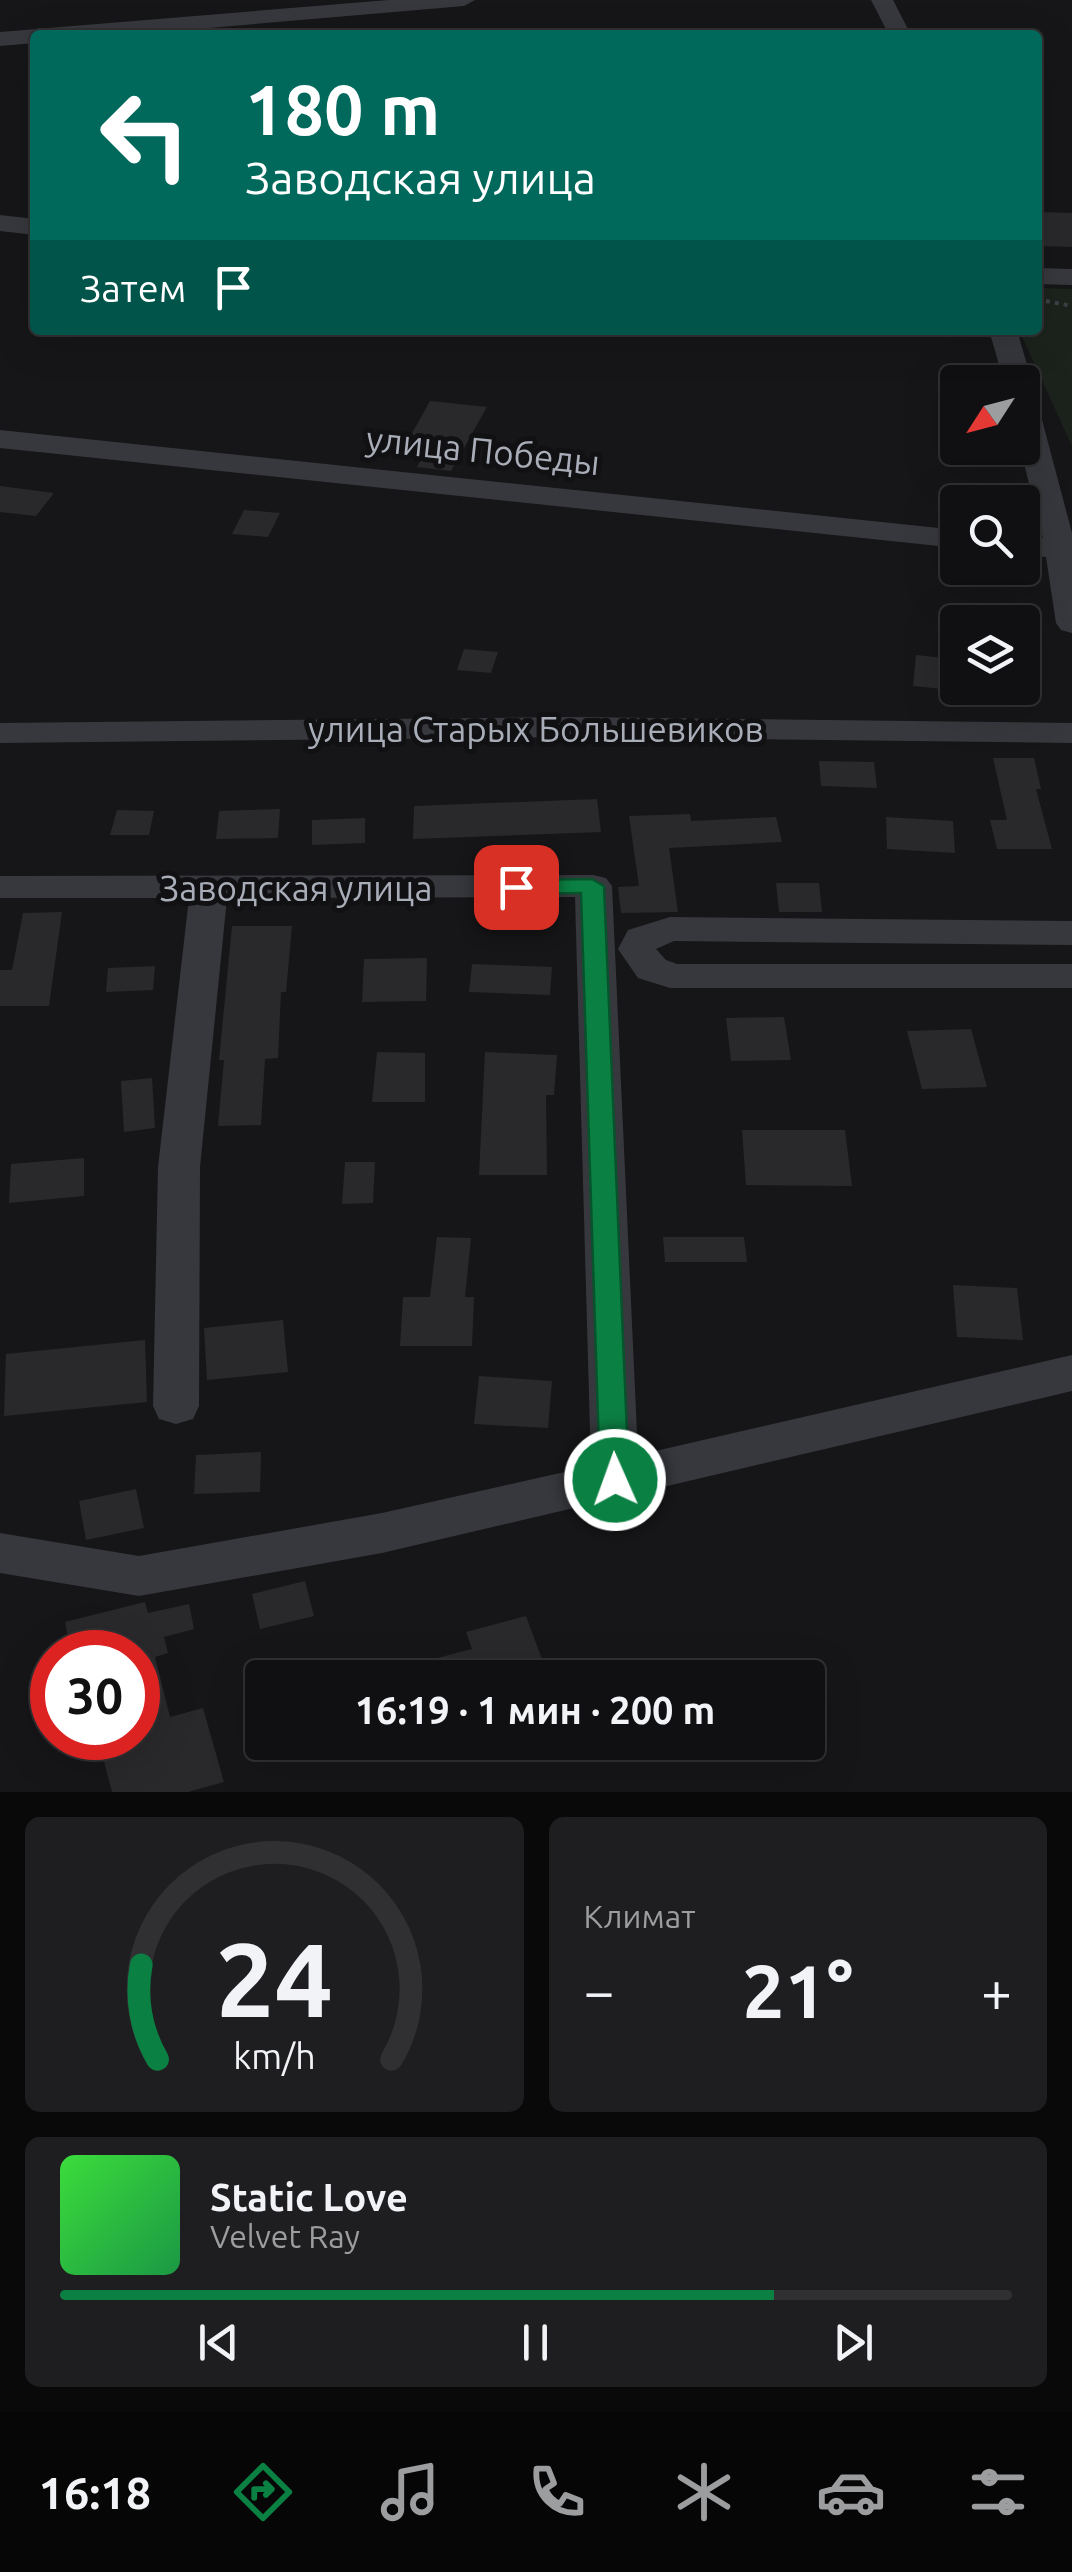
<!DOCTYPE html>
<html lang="ru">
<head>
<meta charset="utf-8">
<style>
  body { margin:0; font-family:Ubuntu,sans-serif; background:#1e1e20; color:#f1f3f6; height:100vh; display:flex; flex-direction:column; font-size:38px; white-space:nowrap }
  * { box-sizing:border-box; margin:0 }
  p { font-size:32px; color:#9c9d9f }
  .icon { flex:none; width:55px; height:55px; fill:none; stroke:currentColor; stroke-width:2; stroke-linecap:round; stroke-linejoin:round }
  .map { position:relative; height:1792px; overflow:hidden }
  .panel { display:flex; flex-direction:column; gap:25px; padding:25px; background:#09090a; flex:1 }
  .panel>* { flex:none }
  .top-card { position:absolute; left:30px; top:30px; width:1012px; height:305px; border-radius:10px; box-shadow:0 10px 40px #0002,0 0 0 2px #303032; background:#00695c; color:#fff; overflow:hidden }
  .needle { width:65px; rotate:234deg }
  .tools { position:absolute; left:940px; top:365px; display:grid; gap:20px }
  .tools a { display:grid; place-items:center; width:100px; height:100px; border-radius:10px; background:#101012; box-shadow:0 10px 40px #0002,0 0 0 2px #303032; font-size:50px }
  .speed { position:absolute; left:30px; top:1630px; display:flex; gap:20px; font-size:50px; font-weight:700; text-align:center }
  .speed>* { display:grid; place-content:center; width:130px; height:130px; border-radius:50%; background:#101012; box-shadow:0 10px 40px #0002,0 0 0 2px #303032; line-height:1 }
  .speed .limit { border:15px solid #d22; background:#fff; color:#111 }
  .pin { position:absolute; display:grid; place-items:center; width:85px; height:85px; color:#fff; margin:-42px; border-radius:20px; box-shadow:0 5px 15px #0006 }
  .me { position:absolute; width:110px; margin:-55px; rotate:358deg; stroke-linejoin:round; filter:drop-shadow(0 0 8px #0008) }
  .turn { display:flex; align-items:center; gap:35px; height:210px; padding:0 50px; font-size:45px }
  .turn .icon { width:130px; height:130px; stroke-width:2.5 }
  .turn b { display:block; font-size:70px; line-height:85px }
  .then { display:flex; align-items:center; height:95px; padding:0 50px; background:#0003; gap:20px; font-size:38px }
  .big { font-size:75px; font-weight:700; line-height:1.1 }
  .panel .tile { flex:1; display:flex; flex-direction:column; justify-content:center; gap:15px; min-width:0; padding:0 35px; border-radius:15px; background:#1e1e20 }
  .panel .dial { align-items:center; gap:0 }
  .dial svg { height:260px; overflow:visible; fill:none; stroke:#303032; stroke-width:7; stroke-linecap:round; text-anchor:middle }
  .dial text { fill:#f1f3f6; stroke:none }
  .song { display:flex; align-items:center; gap:30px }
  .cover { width:120px; height:120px; border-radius:15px; background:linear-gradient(135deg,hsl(120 70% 55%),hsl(140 70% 35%)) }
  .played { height:10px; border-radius:5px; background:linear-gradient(90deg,#0b8043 75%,#303032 75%) }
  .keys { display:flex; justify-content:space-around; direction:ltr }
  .heat { display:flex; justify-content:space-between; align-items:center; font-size:55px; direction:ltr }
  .panel .tiles { flex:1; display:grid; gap:25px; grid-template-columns:1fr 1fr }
  .tile:last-child { grid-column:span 2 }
  .trip { position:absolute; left:245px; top:1660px; width:580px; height:100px; border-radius:10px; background:#101012; box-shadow:0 10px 40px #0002,0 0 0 2px #303032; font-weight:700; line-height:100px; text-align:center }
  .dock { display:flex; height:160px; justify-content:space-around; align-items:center; background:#060607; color:#9c9d9f }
  .dock .icon { width:70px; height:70px }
  .dock .current { color:#0b8043 }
  .dock b { font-size:45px; color:#f1f3f6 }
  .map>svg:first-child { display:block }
</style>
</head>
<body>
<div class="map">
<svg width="1072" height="1792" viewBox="0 0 1072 1792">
  <rect width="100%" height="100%" fill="#161618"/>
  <path fill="#1c231d" d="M1038,288L1072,289V446L1019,330H1038Z"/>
  <path fill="#29292c" d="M1038,212L1072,213V247L1038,246Z
    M430,401L487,407L451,471L417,467L429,447L406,444Z
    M0,486L54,493L36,516L0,512Z
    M244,510L280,513L268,537L232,534Z
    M464,649L498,652L491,673L457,670Z
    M916,655L945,658L942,689L913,686Z
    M993,758H1034L1041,789H1036L1052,849H997L990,820H1007Z
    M819,761L874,762L877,788L821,786Z
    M597,799L601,832L413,839L414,806Z
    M280,809L278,838L216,839L219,811Z
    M117,810L154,811L149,835H110Z
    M690,814L691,821L776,817L782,842L669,848L678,912L621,913L618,887L639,886L629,816Z
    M886,817L953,821L955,853L887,849Z
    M365,818V843L312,845V820Z
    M776,883H819L822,912H779Z
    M62,912L49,1006H0V970H12L23,913Z
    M232,926H292L286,992H281L278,1058L265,1059L261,1125L218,1126L224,1060H219Z
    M427,958L426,1001L362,1002L364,959Z
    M472,964L552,967L550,995L469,992Z
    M155,966L153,990L106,992L108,968Z
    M784,1017L791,1060L731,1061L726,1018Z
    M971,1029L987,1087L922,1089L907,1031Z
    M377,1052L425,1053V1102H372Z
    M485,1052L557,1055L554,1095H546L547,1175H479Z
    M152,1078L155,1128L124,1132L121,1081Z
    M742,1130H845L852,1186L746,1185Z
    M84,1158V1196L9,1203L11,1164Z
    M345,1162H375L373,1203L342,1204Z
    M437,1237L471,1238L465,1297H474L472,1346H400L403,1297H430Z
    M663,1237H744L747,1262H665Z
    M953,1285L1017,1288L1023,1340L957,1337Z
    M283,1320L288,1372L207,1380L204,1328Z
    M145,1340L147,1402L4,1416L6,1354Z
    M479,1376L552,1381L548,1428L474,1424Z
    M261,1452L260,1492L194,1494L196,1455Z
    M136,1489L144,1528L86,1540L79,1501Z
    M305,1581L314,1616L260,1629L252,1594Z
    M145,1602L148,1613L189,1604L194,1629L164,1637L168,1653L155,1657L170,1717L203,1708L224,1782L188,1792H112L98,1738H138V1652H71L65,1622Z
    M526,1616L549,1678H392L391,1670L472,1649L466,1632Z"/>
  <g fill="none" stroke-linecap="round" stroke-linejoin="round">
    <path stroke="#3d3f44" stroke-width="4" stroke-dasharray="4 5" stroke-linecap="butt" d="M1046,301L1072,306"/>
    <path fill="#37383d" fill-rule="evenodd" d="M389,0H475L464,6L127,35H35V43L0,46V32Z
      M871,0H893L911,35H889Z
      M0,215L35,219V235L0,231Z
      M1038,268L1072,269V285L1038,284Z
      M989,330H1017L1032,382L1024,389L1036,397L1072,533V633L1061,630L1056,623L1046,557L1022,555V537L1043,538L1020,448L1022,382H1004Z
      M0,430L958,530V548L0,448Z
      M570,717L1072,723V743L570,737L0,743V723Z
      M593,875L606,878L612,886L638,1455L1072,1355V1391L382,1553L139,1596L0,1573V1533L139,1556L382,1513L591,1466L575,897L227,898L200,1167L199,1406L193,1419L176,1424L159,1419L153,1406L158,1167L189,898H0V876Z
      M670,917L1072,921V945L674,941L656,949L666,960L677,964H1072V988H670L638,978L618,949L628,930Z"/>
  </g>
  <path fill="#0b8043" stroke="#07532c" stroke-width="2.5" d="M592,879L604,886L629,1480L625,1488L615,1491L604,1488L600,1480L581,893L516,894L504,887L516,880Z"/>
  <g text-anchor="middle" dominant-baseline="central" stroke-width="10" stroke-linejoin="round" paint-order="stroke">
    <g font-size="35" fill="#a8adb8" stroke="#111113">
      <text transform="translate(483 450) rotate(6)">улица Победы</text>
      <text x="536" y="729">улица Старых Большевиков</text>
      <text x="296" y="888">Заводская улица</text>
    </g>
  </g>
</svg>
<div class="tools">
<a><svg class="needle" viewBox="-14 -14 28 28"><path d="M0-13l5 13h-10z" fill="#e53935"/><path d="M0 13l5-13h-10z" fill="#9c9d9f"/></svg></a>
<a><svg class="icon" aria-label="search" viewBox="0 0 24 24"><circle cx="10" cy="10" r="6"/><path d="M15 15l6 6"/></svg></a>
<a><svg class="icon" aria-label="layers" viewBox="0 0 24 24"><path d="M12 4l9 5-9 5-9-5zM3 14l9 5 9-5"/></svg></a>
</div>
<div class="speed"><div class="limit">30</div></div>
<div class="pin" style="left:516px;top:887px;background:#d93025"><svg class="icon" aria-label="arrive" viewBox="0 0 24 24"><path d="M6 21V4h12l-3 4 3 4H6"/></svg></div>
<svg class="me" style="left:615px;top:1480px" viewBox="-20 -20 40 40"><circle r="17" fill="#0b8043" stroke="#fff" stroke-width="3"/><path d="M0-11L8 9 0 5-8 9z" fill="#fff"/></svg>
<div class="trip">16:19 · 1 мин · 200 m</div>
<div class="top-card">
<div class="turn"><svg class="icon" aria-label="left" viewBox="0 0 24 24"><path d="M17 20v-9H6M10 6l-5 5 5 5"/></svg><div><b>180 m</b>Заводская улица</div></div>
<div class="then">Затем<svg class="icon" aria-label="arrive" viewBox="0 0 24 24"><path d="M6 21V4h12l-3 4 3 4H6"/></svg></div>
</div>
</div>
<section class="panel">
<div class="tiles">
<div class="tile dial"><svg viewBox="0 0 100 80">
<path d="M14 69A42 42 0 1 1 86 69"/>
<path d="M14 69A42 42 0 0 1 9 40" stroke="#0b8043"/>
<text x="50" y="56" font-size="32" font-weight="700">24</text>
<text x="50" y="72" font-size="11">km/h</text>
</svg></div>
<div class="tile"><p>Климат</p>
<div class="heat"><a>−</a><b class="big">21°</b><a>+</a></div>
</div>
<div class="tile">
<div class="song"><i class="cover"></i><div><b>Static Love</b><p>Velvet Ray</p></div></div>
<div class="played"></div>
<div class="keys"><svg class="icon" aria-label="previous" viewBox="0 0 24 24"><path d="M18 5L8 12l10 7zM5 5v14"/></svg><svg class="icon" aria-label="pause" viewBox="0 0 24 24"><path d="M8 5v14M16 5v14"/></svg><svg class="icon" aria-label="next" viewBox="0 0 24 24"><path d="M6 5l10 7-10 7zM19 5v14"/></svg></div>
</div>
</div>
</section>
<nav class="dock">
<b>16:18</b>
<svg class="icon current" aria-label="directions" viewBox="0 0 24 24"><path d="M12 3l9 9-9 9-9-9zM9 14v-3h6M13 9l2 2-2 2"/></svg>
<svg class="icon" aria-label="music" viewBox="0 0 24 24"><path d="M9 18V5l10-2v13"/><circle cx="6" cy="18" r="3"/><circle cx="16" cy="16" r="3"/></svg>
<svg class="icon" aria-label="phone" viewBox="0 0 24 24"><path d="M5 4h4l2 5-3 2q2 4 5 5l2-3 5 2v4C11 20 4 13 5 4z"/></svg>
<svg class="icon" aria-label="climate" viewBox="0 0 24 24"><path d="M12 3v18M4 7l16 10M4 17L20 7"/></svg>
<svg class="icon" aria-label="car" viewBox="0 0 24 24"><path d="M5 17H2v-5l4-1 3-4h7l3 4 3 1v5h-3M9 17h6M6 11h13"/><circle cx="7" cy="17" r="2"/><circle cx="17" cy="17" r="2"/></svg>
<svg class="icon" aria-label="filters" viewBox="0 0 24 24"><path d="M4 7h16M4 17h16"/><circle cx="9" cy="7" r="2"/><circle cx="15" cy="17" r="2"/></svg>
</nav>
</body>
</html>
